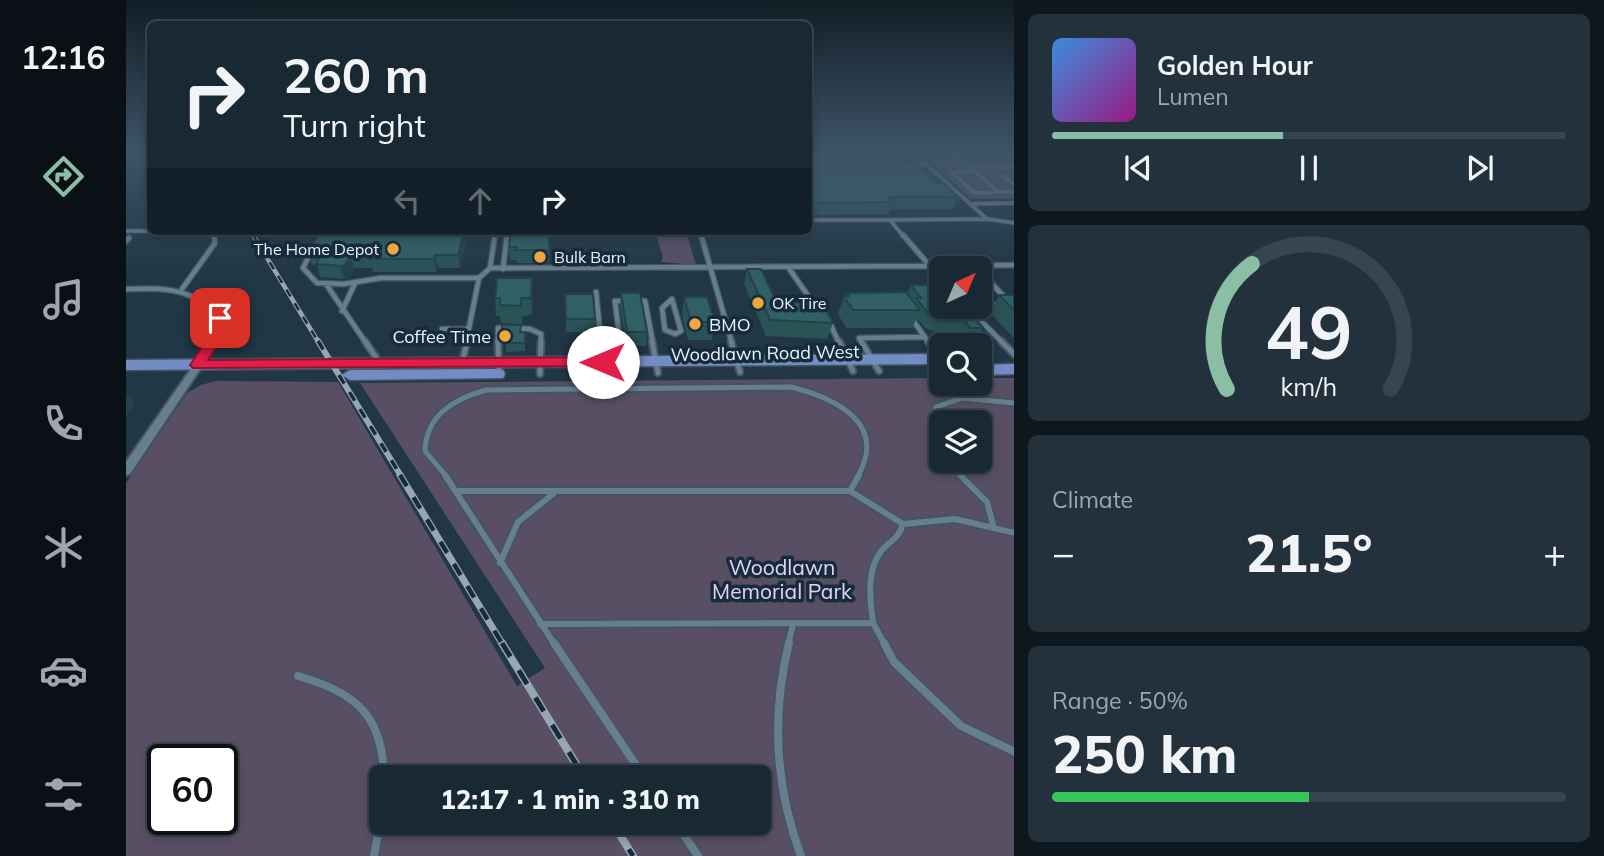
<!DOCTYPE html>
<html lang="en">
<head>
<meta charset="utf-8">
<style>
  body { margin:0; font-family:Mulish,sans-serif; background:#22313c; color:#f1f3f6; height:100vh; display:flex; flex-direction:column; font-size:26px; white-space:nowrap }
  * { box-sizing:border-box; margin:0 }
  p { font-size:23px; color:#9fa6ac }
  .icon { flex:none; width:38px; height:38px; fill:none; stroke:currentColor; stroke-width:2; stroke-linecap:round; stroke-linejoin:round }
  .map { position:relative; flex:1; overflow:hidden }
  .panel { display:flex; flex-direction:column; gap:14px; padding:14px; background:#0e171d; width:590px }
  .panel>* { flex:none }
  .hud { position:absolute; left:21px; top:21px; width:665px; height:214px; border-radius:10px; box-shadow:0 4px 10px #0003,0 0 0 2px #37454f; background:#192934; color:#f1f3f6; overflow:hidden }
  .needle { width:46px; rotate:44deg }
  .controls { position:absolute; left:803px; top:256px; display:grid; gap:14px }
  .controls a { display:grid; place-items:center; width:63px; height:63px; border-radius:10px; background:#192934; box-shadow:0 4px 10px #0003,0 0 0 2px #37454f; font-size:35px }
  .speed { position:absolute; left:21px; top:744px; display:flex; gap:14px; font-size:35px; font-weight:700; text-align:center }
  .speed>* { display:grid; place-content:center; width:91px; height:91px; border-radius:50%; background:#192934; box-shadow:0 4px 10px #0003,0 0 0 2px #37454f; line-height:1 }
  .speed .limit { border:4px solid #111; border-radius:10px; background:#fff; color:#111 }
  .pin { position:absolute; display:grid; place-items:center; width:60px; height:60px; color:#fff; margin:-30px; border-radius:14px; box-shadow:0 4px 10px #0006 }
  .me { position:absolute; width:77px; margin:-38px; rotate:270deg; stroke-linejoin:round; filter:drop-shadow(0 0 5px #0008) }
  .turn { display:flex; align-items:center; gap:24px; height:147px; padding:0 21px; font-size:32px }
  .turn .icon { width:91px; height:91px; stroke-width:2.5 }
  .turn b { display:block; font-size:49px; line-height:60px }
  .lanes { display:flex; align-items:center; height:66px; padding:0 21px; background:#0003; justify-content:center; gap:35px; direction:ltr }
  .lanes .off { opacity:.35 }
  .big { font-size:52px; font-weight:800; line-height:1.1 }
  .panel .tile { flex:1; display:flex; flex-direction:column; justify-content:center; gap:10px; min-width:0; padding:0 24px; border-radius:10px; background:#22313c }
  .panel .dial { align-items:center; gap:0 }
  .dial svg { height:182px; overflow:visible; fill:none; stroke:#37454f; stroke-width:7; stroke-linecap:round; text-anchor:middle }
  .dial text { fill:#f1f3f6; stroke:none }
  .song { display:flex; align-items:center; gap:21px }
  .cover { width:84px; height:84px; border-radius:10px; background:linear-gradient(135deg,hsl(210 70% 55%),hsl(310 70% 35%)) }
  .played { height:7px; border-radius:4px; background:linear-gradient(90deg,#8abfa5 45%,#37454f 45%) }
  .keys { display:flex; justify-content:space-around; direction:ltr }
  .heat { display:flex; justify-content:space-between; align-items:center; font-size:38px; direction:ltr }
  .charge { height:10px; border-radius:5px; background:linear-gradient(90deg,#34c759 50%,#37454f 0) }
  .trip { position:absolute; left:243px; top:765px; width:402px; height:70px; border-radius:10px; background:#192934; box-shadow:0 4px 10px #0003,0 0 0 2px #37454f; font-weight:800; line-height:70px; text-align:center }
  main { display:flex; flex:1; min-height:0 }
  .tabs { display:flex; flex-direction:column; width:126px; justify-content:space-around; align-items:center; background:#0a1015; color:#9fa6ac }
  .tabs .icon { width:49px; height:49px }
  .tabs .active { color:#8abfa5 }
  .tabs b { font-size:32px; color:#f1f3f6 }
  .map>svg:first-child { display:block }
</style>
</head>
<body>
<main>
<nav class="tabs">
<b>12:16</b>
<svg class="icon active" aria-label="directions" viewBox="0 0 24 24"><path d="M12 3l9 9-9 9-9-9zM9 14v-3h6M13 9l2 2-2 2"/></svg>
<svg class="icon" aria-label="music" viewBox="0 0 24 24"><path d="M9 18V5l10-2v13"/><circle cx="6" cy="18" r="3"/><circle cx="16" cy="16" r="3"/></svg>
<svg class="icon" aria-label="phone" viewBox="0 0 24 24"><path d="M5 4h4l2 5-3 2q2 4 5 5l2-3 5 2v4C11 20 4 13 5 4z"/></svg>
<svg class="icon" aria-label="climate" viewBox="0 0 24 24"><path d="M12 3v18M4 7l16 10M4 17L20 7"/></svg>
<svg class="icon" aria-label="car" viewBox="0 0 24 24"><path d="M5 17H2v-5l4-1 3-4h7l3 4 3 1v5h-3M9 17h6M6 11h13"/><circle cx="7" cy="17" r="2"/><circle cx="17" cy="17" r="2"/></svg>
<svg class="icon" aria-label="filters" viewBox="0 0 24 24"><path d="M4 7h16M4 17h16"/><circle cx="9" cy="7" r="2"/><circle cx="15" cy="17" r="2"/></svg>
</nav>
<div class="map">
<svg width="889" height="856" viewBox="0 0 889 856">
  <rect width="100%" height="100%" fill="#213745"/>
  <path fill="#584f64" fill-rule="evenodd" d="M793,152H888V199H845Z
    M529,231H560L570,265L535,262L537,257Z
    M815,378L816,383H854V378H888V856H0V483L61,393L75,385L90,381L212,382L391,686L419,668L234,383ZM816,422H854V460H816ZM37,760H96V819H37ZM256,777H634V822H256Z"/>
  <g fill="none" stroke-linecap="round" stroke-linejoin="round">
    <g stroke="#425662" stroke-width="5">
      <path id="service-far4" d="M824,152L844,167H889
        M784,164H800L861,219
        M848,171L873,192L849,193L825,172Z
        M876,175L889,185
        M873,192H889
        M844,204L888,203
        M682,220H764L778,237
        M764,220L861,219L889,223
        M0,231H24
        M87,231L88,237
        M574,231L576,237
        M369,237L370,231
        M381,237L382,231"/>
    </g>
    <g stroke="#425662" stroke-width="7">
      <path id="service-far3" d="M575,235L606,343
        M0,241L3,238
        M185,252L177,268L191,283L218,284L255,278H353L364,268L369,235
        M804,266L889,265
        M804,266L816,279
        M662,267L690,307
        M364,268L804,266L777,235
        M377,269L381,235
        M854,271L881,300
        M200,284L240,343
        M0,289C38,288 67,287 94,318L86,343
        M56,289L89,243L88,235
        M470,292L475,343
        M546,299L555,331L549,334L539,330L536,308Z
        M510,301H519L527,343
        M854,305H889
        M840,306L877,343
        M216,311L229,283
        M786,319L803,343
        M703,321L713,343
        M316,329H343
        M340,343L353,278
        M372,343V328L404,329L415,334V343
        M494,343L489,301H500
        M736,343L733,338L799,337"/>
    </g>
    <g stroke="#425662" stroke-width="9">
      <path id="service-far2" d="M239,341L253,362
        M372,341L373,374
        M475,341L478,373
        M494,341L498,373
        M526,341L532,373
        M605,341L614,372
        M713,341L727,371
        M735,341L753,371
        M802,341L815,360
        M875,341L889,355
        M336,364L341,341
        M72,365L87,341
        M414,374L415,341
        M816,452L807,426L810,407L836,398L889,403
        M820,460L836,476
        M320,476L299,451C300,415 328,399 360,390L665,387C709,398 762,423 732,476"/>
    </g>
    <g stroke="#425662" stroke-width="10">
      <path id="service-far1" d="M319,475L429,645
        M834,475L861,502L867,525
        M332,491H724L777,524L829,519L889,533
        M724,491L733,475
        M374,563L392,522L427,494
        M747,623C744,600 740,569 756,550C764,541 774,537 777,524
        M414,624L747,623L759,645
        M662,645L667,625"/>
    </g>
    <g stroke="#425662" stroke-width="11">
      <path id="service" d="M428,643L518,777
        M663,643C645,716 649,786 675,856
        M758,643L768,662L835,726L889,752
        M172,676C229,692 257,715 258,777
        M549,822L572,856
        M248,856L256,812"/>
    </g>
    <g stroke="#425662" stroke-width="4">
      <path id="minor" d="M72,362L77,365L4,474L0,475V462L69,363Z"/>
    </g>
    <g stroke="#425662" stroke-width="3">
      <path id="primary" d="M816,354V364L0,370V360Z
        M889,364V374L854,375V365Z
        M371,369L377,370L379,374L377,378L224,380L216,375L224,370Z"/>
    </g>
    <use href="#service-far4" stroke="#667e8e" stroke-width="3.5"/>
    <use href="#service-far3" stroke="#667e8e" stroke-width="4.5"/>
    <use href="#service-far2" stroke="#667e8e" stroke-width="5"/>
    <use href="#service-far1" stroke="#667e8e" stroke-width="6"/>
    <use href="#service" stroke="#667e8e" stroke-width="8"/>
    <use href="#minor" fill="#667e8e" fill-rule="evenodd"/>
    <use href="#primary" fill="#748cc6" fill-rule="evenodd"/>
    <g stroke="#96a7b2" stroke-width="3.5">
      <path id="rail-far4" d="M125,231L128,237"/>
    </g>
    <g stroke="#96a7b2" stroke-width="4.5">
      <path id="rail-far3" d="M127,235L193,343"/>
    </g>
    <g stroke="#96a7b2" stroke-width="6">
      <path id="rail-far2" d="M192,341L275,476"/>
    </g>
    <g stroke="#96a7b2" stroke-width="7">
      <path id="rail-far1" d="M274,475L377,645"/>
    </g>
    <g stroke="#96a7b2" stroke-width="8">
      <path id="rail" d="M376,643L458,777
        M486,822L507,856"/>
    </g>
    <use href="#rail-far4" stroke="#172c3a" stroke-width="2" stroke-dasharray="6" stroke-linecap="butt"/>
    <use href="#rail-far3" stroke="#172c3a" stroke-width="2.5" stroke-dasharray="8" stroke-linecap="butt"/>
    <use href="#rail-far2" stroke="#172c3a" stroke-width="3.5" stroke-dasharray="10" stroke-linecap="butt"/>
    <use href="#rail-far1" stroke="#172c3a" stroke-width="4.5" stroke-dasharray="13" stroke-linecap="butt"/>
    <use href="#rail" stroke="#172c3a" stroke-width="5" stroke-dasharray="16" stroke-linecap="butt"/>
  </g>
  <path fill="#295357" d="M682,157L778,163L832,197L827,209H764L762,214L682,215Z
    M343,231L334,268H312L310,272H247L246,268H228L223,278L218,279L194,277L191,265H186L182,252Z
    M385,231H424L423,263H391V260H384L383,247Z
    M621,269L651,303L707,323L701,339L640,336L618,284Z
    M406,278L407,295L406,315L396,316V324L375,323L374,316H370L369,298Z
    M785,285L857,328L850,340H838L833,333H812L799,328L791,318L786,328H720L712,314L718,296H719L721,293H781Z
    M495,293L521,332L520,346H500L494,306Z
    M439,294L469,319V332H440Z
    M873,295H888V338L864,313Z
    M558,297L589,322L586,340H562L556,315Z
    M376,325L395,332H399V351L380,352V341H377Z"/>
  <path fill="#224347" d="M338,231H343L334,268L332,255Z
    M224,255L228,268L223,278L218,279L214,266Z
    M309,255L312,268L310,272L308,259Z
    M406,278L407,295L406,315L405,298Z
    M3,394L9,404L0,416V398Z"/>
  <path fill="#306065" stroke="#224347" stroke-width="2" d="M682,157L773,158L778,163H789L810,183H817L832,197H762L767,202L682,203Z
    M195,231H338L332,255H309L308,259H244L245,256L224,255L219,265L214,266L190,264L197,252H182Z
    M385,231H423V250H390L391,247H383Z
    M621,269H635L651,303L696,302L707,323L644,320Z
    M371,278H406L405,298H395V306L374,305V298H369Z
    M785,285H816V306H839L857,328H844L839,321H818L804,316L790,298H795Z
    M780,292L794,310H727L718,296H723L721,293Z
    M495,293H514L521,332H501Z
    M439,294H467L469,319H440Z
    M873,295H888V310Z
    M558,297H581L589,322H565Z
    M376,325H395L394,332H399V343H379L381,332H376Z"/>
  <linearGradient id="sky" x2="0" y2="1"><stop stop-color="#121e26"/><stop offset="0.56" stop-color="#3d5368"/><stop offset="1" stop-color="#3d5368" stop-opacity="0"/></linearGradient>
  <rect width="889" height="271" fill="url(#sky)"/>
  <path fill="#e11d48" stroke="#92132f" stroke-width="2" d="M89,315L100,318L98,335L82,360L477,357L484,362L477,366L67,368L64,365L84,335Z"/>
  <g fill="#f0a63f" stroke="#172c3a" stroke-width="2.5">
    <circle cx="267" cy="249" r="7"/>
    <circle cx="414" cy="257" r="7"/>
    <circle cx="632" cy="303" r="7"/>
    <circle cx="569" cy="324" r="7"/>
    <circle cx="379" cy="336" r="7"/>
  </g>
  <g text-anchor="middle" dominant-baseline="central" stroke-width="7" stroke-linejoin="round" paint-order="stroke">
    <g font-size="16" fill="#e7f4fd" stroke="#172c3a" text-anchor="start">
      <text x="253" y="249" text-anchor="end">The Home Depot</text>
      <text x="428" y="257">Bulk Barn</text>
      <text x="646" y="303">OK Tire</text>
    </g>
    <g font-size="18" fill="#e7f4fd" stroke="#172c3a" text-anchor="start">
      <text x="583" y="324">BMO</text>
      <text x="365" y="336" text-anchor="end">Coffee Time</text>
    </g>
    <g font-size="18" fill="#e7f4fd" stroke="#172c3a">
      <text transform="translate(639 353) rotate(-1)">Woodlawn Road West</text>
    </g>
    <g font-size="21" fill="#e3d0fe" stroke="#172c3a">
      <text x="656" y="567">Woodlawn<tspan x="656" dy="24">Memorial Park</tspan></text>
    </g>
  </g>
</svg>
<div class="controls">
<a><svg class="needle" viewBox="-14 -14 28 28"><path d="M0-13l5 13h-10z" fill="#e53935"/><path d="M0 13l5-13h-10z" fill="#9fa6ac"/></svg></a>
<a><svg class="icon" aria-label="search" viewBox="0 0 24 24"><circle cx="10" cy="10" r="6"/><path d="M15 15l6 6"/></svg></a>
<a><svg class="icon" aria-label="layers" viewBox="0 0 24 24"><path d="M12 4l9 5-9 5-9-5zM3 14l9 5 9-5"/></svg></a>
</div>
<div class="speed"><div class="limit">60</div></div>
<div class="pin" style="left:94px;top:318px;background:#d93025"><svg class="icon" aria-label="arrive" viewBox="0 0 24 24"><path d="M6 21V4h12l-3 4 3 4H6"/></svg></div>
<svg class="me" style="left:477px;top:362px" viewBox="-20 -20 40 40"><circle r="19" fill="#fff"/><path d="M0-13L10 11 0 6-10 11z" fill="#e11d48"/></svg>
<div class="trip">12:17 · 1 min · 310 m</div>
<div class="hud">
<div class="turn"><svg class="icon" aria-label="right" viewBox="0 0 24 24"><path d="M7 20v-9h11M14 6l5 5-5 5"/></svg><div><b>260 m</b>Turn right</div></div>
<div class="lanes"><svg class="icon off" aria-label="left" viewBox="0 0 24 24"><path d="M17 20v-9H6M10 6l-5 5 5 5"/></svg><svg class="icon off" aria-label="ahead" viewBox="0 0 24 24"><path d="M12 20V5M6 11l6-6 6 6"/></svg><svg class="icon" aria-label="right" viewBox="0 0 24 24"><path d="M7 20v-9h11M14 6l5 5-5 5"/></svg></div>
</div>
</div>
<section class="panel">
<div class="tile">
<div class="song"><i class="cover"></i><div><b>Golden Hour</b><p>Lumen</p></div></div>
<div class="played"></div>
<div class="keys"><svg class="icon" aria-label="previous" viewBox="0 0 24 24"><path d="M18 5L8 12l10 7zM5 5v14"/></svg><svg class="icon" aria-label="pause" viewBox="0 0 24 24"><path d="M8 5v14M16 5v14"/></svg><svg class="icon" aria-label="next" viewBox="0 0 24 24"><path d="M6 5l10 7-10 7zM19 5v14"/></svg></div>
</div>
<div class="tile dial"><svg viewBox="0 0 100 80">
<path d="M14 69A42 42 0 1 1 86 69"/>
<path d="M14 69A42 42 0 0 1 25 14" stroke="#8abfa5"/>
<text x="50" y="56" font-size="32" font-weight="700">49</text>
<text x="50" y="72" font-size="11">km/h</text>
</svg></div>
<div class="tile"><p>Climate</p>
<div class="heat"><a>−</a><b class="big">21.5°</b><a>+</a></div>
</div>
<div class="tile"><p>Range · 50%</p><b class="big">250 km</b><div class="charge"></div></div>
</section>
</main>
</body>
</html>
